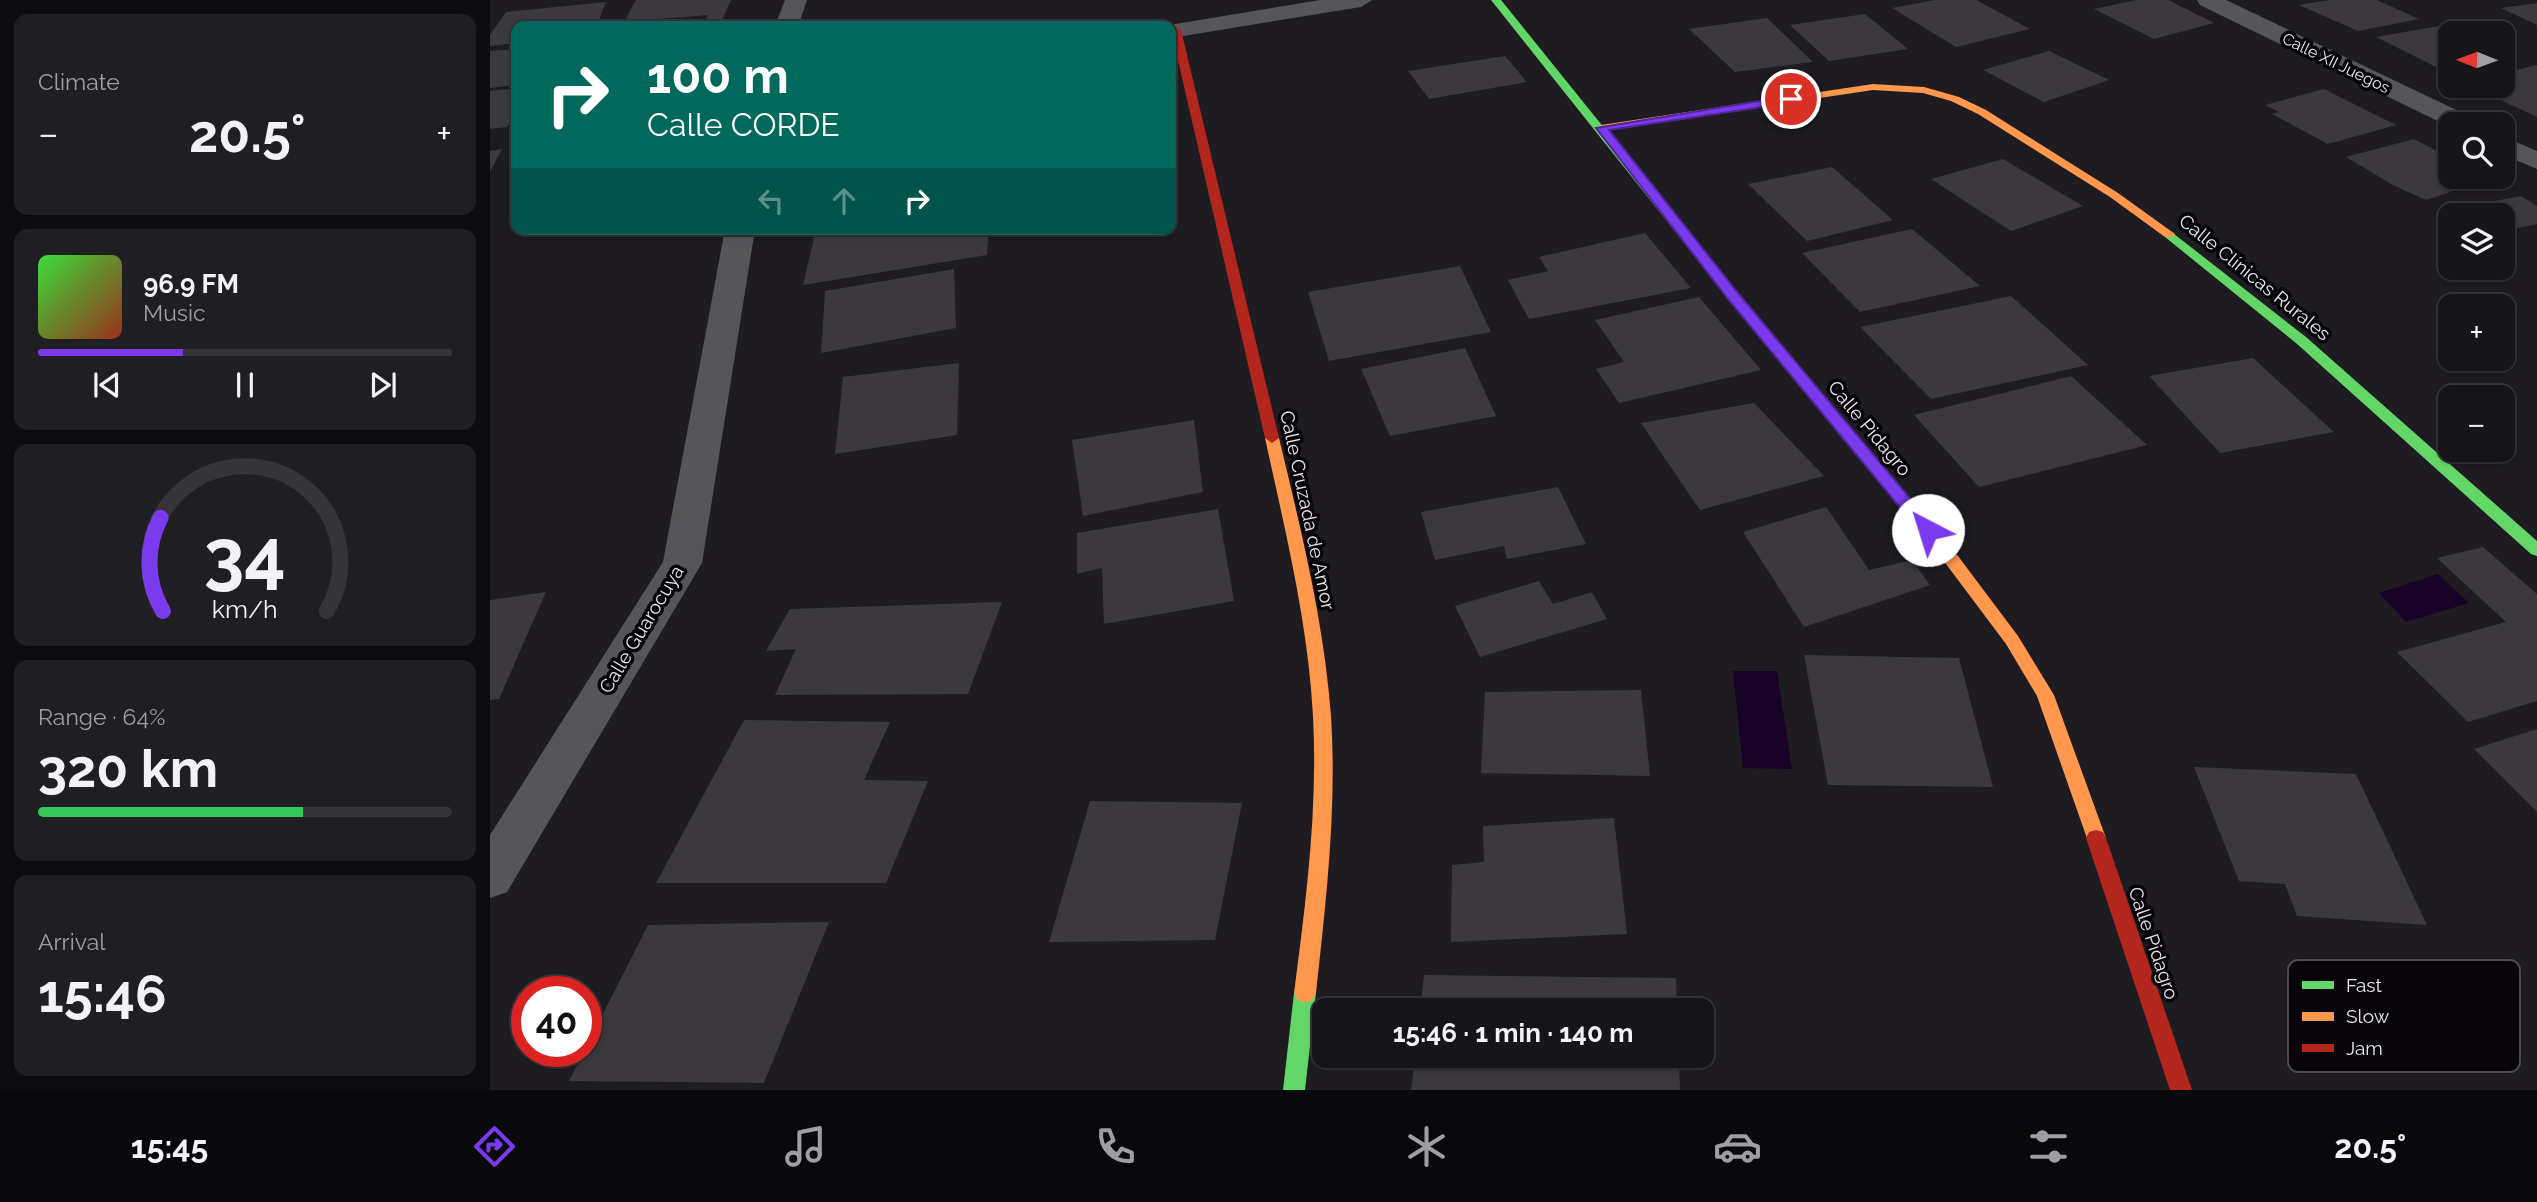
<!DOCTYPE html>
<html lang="en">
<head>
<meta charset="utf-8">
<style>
  body { margin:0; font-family:Raleway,sans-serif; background:#1f1e22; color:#f1f3f6; height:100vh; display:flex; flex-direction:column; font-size:26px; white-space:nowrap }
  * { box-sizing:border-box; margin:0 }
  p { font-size:23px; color:#9e9fa2 }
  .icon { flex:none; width:38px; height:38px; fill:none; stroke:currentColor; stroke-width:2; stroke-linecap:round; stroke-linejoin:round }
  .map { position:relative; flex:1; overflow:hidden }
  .sheet { display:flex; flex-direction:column; gap:14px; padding:14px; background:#0c0c0e; width:490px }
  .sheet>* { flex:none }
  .guide { position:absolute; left:21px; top:21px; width:665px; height:214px; border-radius:14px; box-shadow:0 2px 5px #0004,0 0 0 2px #353438; background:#00695c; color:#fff; overflow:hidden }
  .needle { width:46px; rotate:271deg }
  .fabs { position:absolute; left:1948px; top:21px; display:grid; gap:14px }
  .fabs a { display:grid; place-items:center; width:77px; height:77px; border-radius:14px; background:#161519; box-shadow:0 2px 5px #0004,0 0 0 2px #353438; font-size:35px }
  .speed { position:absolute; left:21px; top:976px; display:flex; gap:14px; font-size:35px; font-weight:700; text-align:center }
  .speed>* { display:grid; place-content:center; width:91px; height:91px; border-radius:50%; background:#161519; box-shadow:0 2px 5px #0004,0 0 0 2px #353438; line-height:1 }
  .speed .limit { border:10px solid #d22; background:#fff; color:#111 }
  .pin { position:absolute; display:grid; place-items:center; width:60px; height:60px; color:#fff; margin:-30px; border:4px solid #fff; border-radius:50%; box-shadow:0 2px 7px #0007 }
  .me { position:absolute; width:77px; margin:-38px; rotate:320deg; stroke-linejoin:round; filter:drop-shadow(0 0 5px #0008) }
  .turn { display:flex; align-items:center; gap:24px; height:147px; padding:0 21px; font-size:32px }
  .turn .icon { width:91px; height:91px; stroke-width:2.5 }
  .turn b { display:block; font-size:49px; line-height:60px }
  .lanes { display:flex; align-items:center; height:66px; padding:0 21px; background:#0003; justify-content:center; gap:35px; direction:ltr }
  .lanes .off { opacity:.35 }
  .big { font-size:52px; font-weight:700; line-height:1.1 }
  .sheet .tile { flex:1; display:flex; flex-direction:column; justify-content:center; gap:10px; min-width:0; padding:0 24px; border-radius:14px; background:#1f1e22 }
  .sheet .dial { align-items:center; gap:0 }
  .dial svg { height:182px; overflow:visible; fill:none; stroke:#353438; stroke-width:7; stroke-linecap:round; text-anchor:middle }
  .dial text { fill:#f1f3f6; stroke:none }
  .song { display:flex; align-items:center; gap:21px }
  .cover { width:84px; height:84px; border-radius:10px; background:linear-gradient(135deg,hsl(120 70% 55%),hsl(10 70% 35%)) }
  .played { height:7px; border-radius:4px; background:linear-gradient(90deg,#7c3aed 35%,#353438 35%) }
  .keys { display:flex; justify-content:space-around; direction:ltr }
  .heat { display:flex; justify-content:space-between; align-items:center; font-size:38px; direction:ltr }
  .charge { height:10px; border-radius:5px; background:linear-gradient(90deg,#34c759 64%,#353438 0) }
  .trip { position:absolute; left:822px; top:998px; width:402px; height:70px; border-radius:14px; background:#161519; box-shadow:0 2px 5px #0004,0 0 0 2px #353438; font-weight:700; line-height:70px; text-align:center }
  .tab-bar { display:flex; height:112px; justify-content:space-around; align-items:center; background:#09080a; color:#9e9fa2 }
  .tab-bar .icon { width:49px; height:49px }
  .tab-bar .on { color:#7c3aed }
  .tab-bar b { font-size:32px; color:#f1f3f6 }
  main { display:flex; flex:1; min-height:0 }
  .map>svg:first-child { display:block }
</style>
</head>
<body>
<main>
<section class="sheet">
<div class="tile"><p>Climate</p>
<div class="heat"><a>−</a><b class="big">20.5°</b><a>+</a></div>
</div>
<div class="tile">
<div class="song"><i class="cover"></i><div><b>96.9 FM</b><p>Music</p></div></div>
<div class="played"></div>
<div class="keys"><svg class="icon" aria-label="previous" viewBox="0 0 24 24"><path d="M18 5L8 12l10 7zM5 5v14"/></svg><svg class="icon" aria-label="pause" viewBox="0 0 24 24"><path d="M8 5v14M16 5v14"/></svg><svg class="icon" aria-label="next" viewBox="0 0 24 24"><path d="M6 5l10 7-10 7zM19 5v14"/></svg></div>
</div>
<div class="tile dial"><svg viewBox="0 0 100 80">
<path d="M14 69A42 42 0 1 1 86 69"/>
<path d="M14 69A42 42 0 0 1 13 28" stroke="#7c3aed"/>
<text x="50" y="56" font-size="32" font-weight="700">34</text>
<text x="50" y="72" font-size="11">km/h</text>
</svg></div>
<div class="tile"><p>Range · 64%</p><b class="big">320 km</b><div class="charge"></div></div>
<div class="tile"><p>Arrival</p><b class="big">15:46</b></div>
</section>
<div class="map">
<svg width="2047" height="1090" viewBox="0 0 2047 1090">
  <rect width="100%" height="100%" fill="#1e1c21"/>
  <path fill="#180327" d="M1948,574L1979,603L1916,622L1889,593Z
    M1243,671H1287L1302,769L1253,768Z"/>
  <path fill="#3b393e" d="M146,0H241L231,22L214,23L218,15L134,22Z
    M1445,0H1486L1540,29L1466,47L1402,8Z
    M1646,0H1678L1724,23L1664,39L1604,9Z
    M1839,0H1887L1929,19L1868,31L1809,5Z
    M116,2L107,26H26V43L0,46V35L16,12Z
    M2047,3V25L2011,8Z
    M1375,14L1418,49L1339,61L1300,25Z
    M1277,18L1323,62L1245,72L1199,29Z
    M1949,26L1960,31V70L1954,71L1886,37Z
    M26,49V85L0,88V51Z
    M1559,51L1619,80L1554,102L1493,70Z
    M1015,56L1037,82L939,99L918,71Z
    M2047,65V117L1980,86H2012V74Z
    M26,88V111L17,127L0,129V91Z
    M1834,89L1906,125L1838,144L1782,114L1789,112L1775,105Z
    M1924,139L1960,158V177L1999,179L1936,200L1903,185L1856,157Z
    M12,149L0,172V151Z
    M1513,159L1593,206L1521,231L1441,179Z
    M1342,167L1403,220L1317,241L1258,184Z
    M2031,196L2047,206V224L2012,231V215H1960L1953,211Z
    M326,229H499L497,255L313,285Z
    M1422,229L1490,286L1370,312L1312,253Z
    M1155,233L1201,288L1039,319L1018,280L1058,271L1049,257Z
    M970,266L1001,332L839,361L818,292Z
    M464,269L466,328L331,353L335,291Z
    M1521,296L1598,365L1441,399L1370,327Z
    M1209,297L1271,370L1129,403L1106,369L1134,362L1105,320Z
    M975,348L1006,416L900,436L871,369Z
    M1763,358L1844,432L1730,453L1659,376Z
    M469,363L467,435L345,454L353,377Z
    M1581,376L1657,445L1489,487L1424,415Z
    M1264,403L1334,476L1210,510L1151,423Z
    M704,420L713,492L593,516L582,440Z
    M1068,487L1096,544L1017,559L1014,546L945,560L931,512Z
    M1336,507L1379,570L1422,560L1440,585L1314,627L1253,532Z
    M728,509L744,601L614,624L612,568L587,574V533Z
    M1993,547L2047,594V701L1978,722L1907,652L2016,622L1947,558Z
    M1049,581L1063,604L1102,592L1117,619L990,657L965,606Z
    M56,592L9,699L0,700V600Z
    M512,602L478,694L285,695L306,649L276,651L300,609Z
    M1314,655L1469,658L1503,787L1338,785Z
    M1151,690L1160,776L991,773L995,692Z
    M254,720L400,722L374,780L438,781L396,883H166Z
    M2047,729V812L1984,749Z
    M1704,767L1866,774L1937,925L1807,916L1795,884L1749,881Z
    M600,801L752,803L725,940L559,942Z
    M1124,818L1137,934L961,942L962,865L994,862L993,826Z
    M339,922L274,1083L79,1081L158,925Z
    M934,975L1186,978L1187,1010H930Z
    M925,1055H1189L1190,1090H921Z"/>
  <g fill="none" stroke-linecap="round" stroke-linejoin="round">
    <path fill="#565557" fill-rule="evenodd" d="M295,0H317L308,26H285Z
      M830,0H882L871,7L681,38V26H673Z
      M1707,0H1736L1983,118L1987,124H1960V127L1710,5Z
      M2012,136L2047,151V169L2012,154Z
      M235,229H265L212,563L17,892L0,898V835L173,562Z"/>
    <path fill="#63d668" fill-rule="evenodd" d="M1001,0H1011L1247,293L1468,556L1470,560L1468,564H1456L1239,299Z
      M1679,230L1816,337L2047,541V556L2041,554L1806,343L1675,237V231Z
      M815,983L822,986L826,993L815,1090H793L804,993L808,986Z"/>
    <path fill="#ff974d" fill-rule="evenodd" d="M1383,84L1434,87L1469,97L1496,110L1628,193L1685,234L1683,237H1675L1620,197L1488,114L1461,101L1433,93L1383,90L1111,131L1106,128L1111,125Z
      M782,433L789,438C811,530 834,622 841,716C847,809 836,901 826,993L822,1000L815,1003L808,1000L804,993C816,901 828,809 823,716C818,622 795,530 775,438Z
      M1462,554L1468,556L1528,636L1564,695L1616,838L1613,844L1606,846L1599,844L1547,696L1516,644L1456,564L1454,560L1456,556Z"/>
    <path fill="#b3261e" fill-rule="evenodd" d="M686,27L691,30L789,438L782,443L775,438L681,30Z
      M1606,830L1613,832L1616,838L1702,1090H1680L1596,838L1599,832Z"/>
  </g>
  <path fill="#7c3aed" stroke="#51269a" stroke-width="2" d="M1301,96L1305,97V102L1119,130L1248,293L1444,527V534H1432L1238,299L1106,128Z"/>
  <g text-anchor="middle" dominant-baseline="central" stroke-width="7" stroke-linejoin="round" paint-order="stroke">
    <g font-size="16" fill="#eae7ef" stroke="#070509">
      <text transform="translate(1846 63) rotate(26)">Calle XII Juegos</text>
    </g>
    <g font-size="19" fill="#eae7ef" stroke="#070509">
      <text transform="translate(1765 277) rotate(39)">Calle Clínicas Rurales</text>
      <text transform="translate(1380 428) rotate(50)">Calle Pidagro</text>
      <text transform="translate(818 510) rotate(78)">Calle Cruzada de Amor</text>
      <text transform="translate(151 629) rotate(-59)">Calle Guarocuya</text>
      <text transform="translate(1664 943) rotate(71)">Calle Pidagro</text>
    </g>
  </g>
  <rect x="1798" y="960" width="232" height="112" rx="10" fill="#070509" stroke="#4b494e" stroke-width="2"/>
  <rect x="1812" y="981" width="32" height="8" fill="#63d668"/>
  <rect x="1812" y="1012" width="32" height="9" fill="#ff974d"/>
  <rect x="1812" y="1044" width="32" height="8" fill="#b3261e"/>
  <g font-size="19" fill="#eae7ef">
    <text x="1856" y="992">Fast</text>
    <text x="1856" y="1023">Slow</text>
    <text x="1856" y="1055">Jam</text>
  </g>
</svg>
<div class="fabs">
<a><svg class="needle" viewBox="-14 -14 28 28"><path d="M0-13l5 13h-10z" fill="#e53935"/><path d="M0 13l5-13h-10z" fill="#9e9fa2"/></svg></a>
<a><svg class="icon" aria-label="search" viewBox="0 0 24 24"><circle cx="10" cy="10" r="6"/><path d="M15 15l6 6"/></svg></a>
<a><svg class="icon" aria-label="layers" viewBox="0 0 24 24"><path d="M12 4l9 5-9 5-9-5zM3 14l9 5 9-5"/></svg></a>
<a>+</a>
<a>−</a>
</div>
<div class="speed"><div class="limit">40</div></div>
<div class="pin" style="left:1301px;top:99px;background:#d93025"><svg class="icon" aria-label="arrive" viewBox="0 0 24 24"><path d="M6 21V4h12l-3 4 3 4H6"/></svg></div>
<svg class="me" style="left:1438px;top:530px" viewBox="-20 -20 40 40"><circle r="19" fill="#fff"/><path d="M0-13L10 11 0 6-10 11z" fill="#7c3aed"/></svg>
<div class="trip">15:46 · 1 min · 140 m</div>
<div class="guide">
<div class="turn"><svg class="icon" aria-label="right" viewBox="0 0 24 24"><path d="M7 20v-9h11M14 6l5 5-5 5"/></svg><div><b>100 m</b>Calle CORDE</div></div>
<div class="lanes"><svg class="icon off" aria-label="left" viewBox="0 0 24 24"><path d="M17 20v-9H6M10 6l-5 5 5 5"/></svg><svg class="icon off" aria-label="ahead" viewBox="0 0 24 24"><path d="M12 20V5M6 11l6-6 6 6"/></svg><svg class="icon" aria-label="right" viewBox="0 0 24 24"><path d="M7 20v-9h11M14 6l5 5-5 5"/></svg></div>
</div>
</div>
</main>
<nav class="tab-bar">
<b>15:45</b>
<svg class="icon on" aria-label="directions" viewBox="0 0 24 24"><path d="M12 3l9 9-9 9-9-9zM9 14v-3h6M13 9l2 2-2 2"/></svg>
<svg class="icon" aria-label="music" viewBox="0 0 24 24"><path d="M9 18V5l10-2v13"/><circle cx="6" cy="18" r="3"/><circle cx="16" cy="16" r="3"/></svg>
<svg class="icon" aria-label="phone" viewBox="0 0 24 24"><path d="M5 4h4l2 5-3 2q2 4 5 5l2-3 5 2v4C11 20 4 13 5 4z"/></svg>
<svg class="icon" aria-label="climate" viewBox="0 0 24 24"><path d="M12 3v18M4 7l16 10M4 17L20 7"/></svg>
<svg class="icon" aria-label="car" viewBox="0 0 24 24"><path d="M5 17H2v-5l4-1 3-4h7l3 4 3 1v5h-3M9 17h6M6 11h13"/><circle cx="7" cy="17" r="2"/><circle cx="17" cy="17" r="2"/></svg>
<svg class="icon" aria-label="filters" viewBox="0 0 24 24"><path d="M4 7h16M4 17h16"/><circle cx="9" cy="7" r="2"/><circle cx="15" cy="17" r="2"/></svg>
<b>20.5°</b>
</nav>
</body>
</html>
